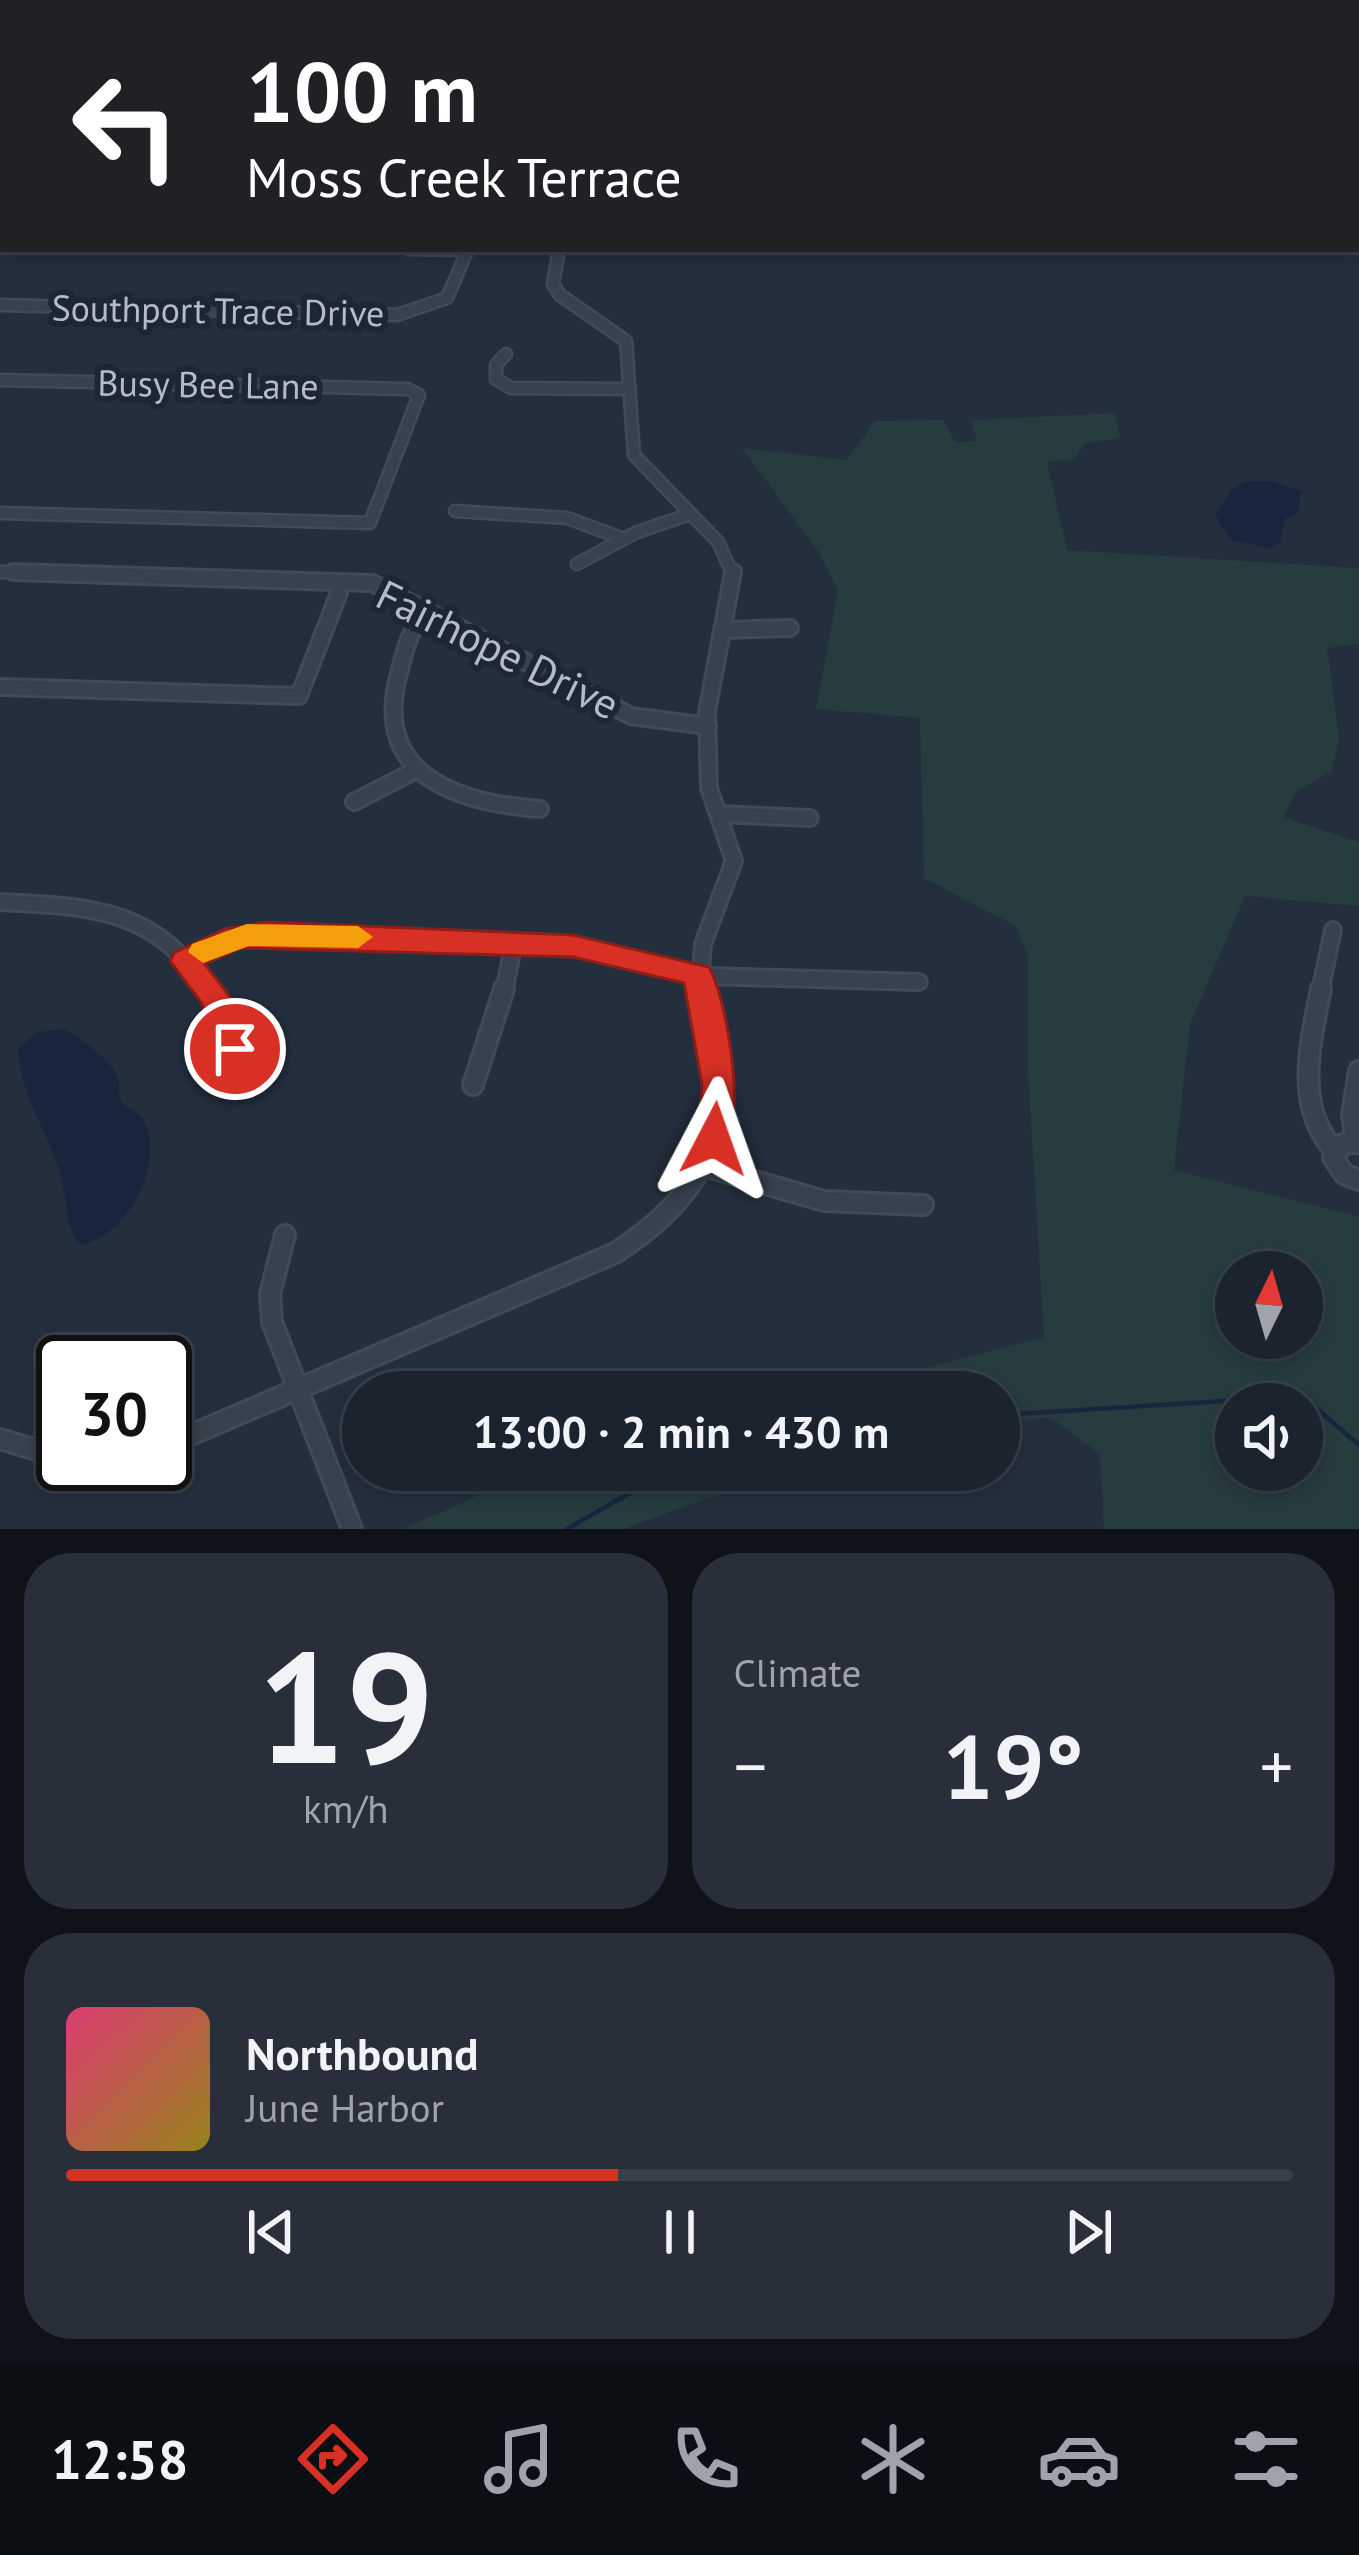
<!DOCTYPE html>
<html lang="en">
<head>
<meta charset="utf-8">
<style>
  body { margin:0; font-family:"PT Sans",sans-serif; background:#282f3a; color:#f1f3f6; height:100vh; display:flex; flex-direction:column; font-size:45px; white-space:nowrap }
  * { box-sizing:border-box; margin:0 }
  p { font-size:39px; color:#a0a4aa }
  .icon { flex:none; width:66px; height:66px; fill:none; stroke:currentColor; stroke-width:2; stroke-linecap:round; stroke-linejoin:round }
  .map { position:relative; height:1529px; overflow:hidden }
  .side { display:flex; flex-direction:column; gap:24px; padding:24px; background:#0f1319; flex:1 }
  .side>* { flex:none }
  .banner { position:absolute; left:0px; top:0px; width:1359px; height:252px; box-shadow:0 6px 18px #0003,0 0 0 3px #39404a; background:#202124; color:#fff; overflow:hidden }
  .needle { width:78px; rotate:5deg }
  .fabs { position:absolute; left:1215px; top:1251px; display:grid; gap:24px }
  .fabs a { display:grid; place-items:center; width:108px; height:108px; border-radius:50%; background:#1b232e; box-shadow:0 6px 18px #0003,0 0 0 3px #39404a; font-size:60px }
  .speed { position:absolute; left:36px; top:1335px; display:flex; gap:24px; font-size:60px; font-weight:700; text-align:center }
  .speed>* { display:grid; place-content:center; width:156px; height:156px; border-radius:50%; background:#1b232e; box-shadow:0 6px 18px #0003,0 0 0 3px #39404a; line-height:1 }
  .speed .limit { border:6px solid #111; border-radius:18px; background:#fff; color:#111 }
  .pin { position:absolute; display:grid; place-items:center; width:102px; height:102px; color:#fff; margin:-51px; border:6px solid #fff; border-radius:50%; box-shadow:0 3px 12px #0007 }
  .me { position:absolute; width:132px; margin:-66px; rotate:4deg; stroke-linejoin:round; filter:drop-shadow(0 0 9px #0008) }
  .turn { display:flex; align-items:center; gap:42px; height:252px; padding:0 48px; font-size:54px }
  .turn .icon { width:156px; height:156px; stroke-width:2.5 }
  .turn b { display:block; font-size:84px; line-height:102px }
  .big { font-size:90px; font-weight:700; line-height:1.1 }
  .side .tile { flex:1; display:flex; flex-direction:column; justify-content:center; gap:18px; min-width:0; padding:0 42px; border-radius:48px; background:#282f3a }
  .side .dial { align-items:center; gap:0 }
  .dial b { font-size:156px; line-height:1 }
  .song { display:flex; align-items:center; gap:36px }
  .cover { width:144px; height:144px; border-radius:18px; background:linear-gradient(135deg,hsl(340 70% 55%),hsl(50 70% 35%)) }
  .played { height:12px; border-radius:6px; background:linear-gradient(90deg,#d93025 45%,#39404a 45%) }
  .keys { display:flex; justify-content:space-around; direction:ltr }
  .heat { display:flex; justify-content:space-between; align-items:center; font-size:66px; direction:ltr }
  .side .tiles { flex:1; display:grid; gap:24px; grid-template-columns:1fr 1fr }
  .tile:last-child { grid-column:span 2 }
  .trip { position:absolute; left:342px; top:1371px; width:678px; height:120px; border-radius:60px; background:#1b232e; box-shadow:0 6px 18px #0003,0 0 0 3px #39404a; font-weight:700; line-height:120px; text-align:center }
  .tab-bar { display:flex; height:192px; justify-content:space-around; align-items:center; background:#0b0e12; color:#a0a4aa }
  .tab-bar .icon { width:84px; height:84px }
  .tab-bar .on { color:#d93025 }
  .tab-bar b { font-size:54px; color:#f1f3f6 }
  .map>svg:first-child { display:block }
</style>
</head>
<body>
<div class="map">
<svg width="1359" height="1529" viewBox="0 0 1359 1529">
  <rect width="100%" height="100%" fill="#242f3e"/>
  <path fill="#263c3f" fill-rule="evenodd" d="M1115,413L1120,438L1086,443L1074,459L1047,462L1067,550L1359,568V644L1327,648L1339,738L1332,771L1297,791L1283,817L1359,842V906L1245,896L1190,1024L1174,1170L1359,1217V1529H1104L1100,1454L1050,1417L999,1423V1392H834L1044,1337L1028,1069V957L1016,926L924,878L920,718L816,709L838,590L820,554L742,448L847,460L875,421L943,420L955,442L977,441L971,420ZM1236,1272H1302V1338H1236ZM1236,1404H1302V1470H1236Z
    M535,1470H788L623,1529H403Z"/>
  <path fill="#17263c" d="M1247,481H1272L1301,491L1298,512L1285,519L1280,542L1270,548L1230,540L1215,514L1232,489Z
    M65,1029C82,1040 112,1059 118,1079C120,1085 118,1091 120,1097C124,1108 140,1113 145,1123C165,1165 124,1243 78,1244C65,1218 68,1216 64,1191C56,1140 21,1104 18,1048L38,1032Z"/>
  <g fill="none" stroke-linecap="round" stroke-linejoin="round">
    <path stroke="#17263c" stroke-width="4.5" d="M999,1415L1302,1396L1359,1445
      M567,1529L670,1470"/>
    <g stroke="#414a57" stroke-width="10">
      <path id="street-far3" d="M10,0L24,3
        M51,3L57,0
        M403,249L465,250"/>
    </g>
    <g stroke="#414a57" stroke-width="15">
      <path id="street-far2" d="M409,249L465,250
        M559,249L553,284L560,295L626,341L634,455L718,542L733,575
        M0,305L397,315L447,298L468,249
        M506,354L496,365V379L511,388L630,389
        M0,380L408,389L419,395L370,523L0,513
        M455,511L567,518L624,539
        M577,564L635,533L690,514
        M0,572L114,575"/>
    </g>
    <g stroke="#414a57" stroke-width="20">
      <path id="street-far1" d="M13,572L372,583L631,716L708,726
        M429,611C408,628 405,652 398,677C373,776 458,803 540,809
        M725,630L790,628
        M0,687L299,696L339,593L336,584
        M354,802L418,769
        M719,814L810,818
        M0,902C89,906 158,908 208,992
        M185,961L236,937L268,933L561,945L706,976L919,982
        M504,992L514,942
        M699,992L703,944L734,861L709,788L707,712L733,572
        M1320,992L1333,930"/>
    </g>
    <g stroke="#414a57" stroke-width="24">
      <path id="street" d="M207,989L235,1049
        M1321,989C1310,1044 1294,1107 1335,1151
        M473,1085L504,989
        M1356,1143L1352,1115L1359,1071
        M1359,1143L1343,1144L1333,1157L1344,1174L1359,1180
        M704,1166L824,1201L923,1205
        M285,1235L270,1294L272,1322L352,1529
        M0,1439L63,1458
        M165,1446L615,1253C679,1212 731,1153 717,1071C712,1044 702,1017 699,989"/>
    </g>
    <g stroke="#414a57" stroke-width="6">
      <path id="secondary" d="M166,0H176L173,3H163Z
        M0,176H3V183H0Z
        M3,199V210L0,211V200Z
        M1356,202H1359V210H1356Z"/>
    </g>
    <use href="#street-far3" stroke="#38414e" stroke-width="8"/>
    <use href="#street-far2" stroke="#38414e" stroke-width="10"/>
    <use href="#street-far1" stroke="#38414e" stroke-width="14"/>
    <use href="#street" stroke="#38414e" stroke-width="18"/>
    <use href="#secondary" fill="#465061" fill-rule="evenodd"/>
  </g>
  <path fill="#d93025" stroke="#8d1f18" stroke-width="3" d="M268,922L573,935L709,967C728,1002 745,1113 726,1149H702L698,1139L702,1084L684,983L573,957L241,948L205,964L230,997L251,1049L246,1058H223L201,1002L170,961L174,953L225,929Z"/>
  <path fill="#f59e0b" d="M247,924L358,926L373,937L358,948L249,946L203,963L188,952L192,944Z"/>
  <g text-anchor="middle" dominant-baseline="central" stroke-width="12" stroke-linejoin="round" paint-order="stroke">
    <g font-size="36" fill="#b4bcc9" stroke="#1d2633">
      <text transform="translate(218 310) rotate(1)">Southport Trace Drive</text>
      <text transform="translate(208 384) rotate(1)">Busy Bee Lane</text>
    </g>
    <g font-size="42" fill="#b4bcc9" stroke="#1d2633">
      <text transform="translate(498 649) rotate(26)">Fairhope Drive</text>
    </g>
  </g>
</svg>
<div class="fabs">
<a><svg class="needle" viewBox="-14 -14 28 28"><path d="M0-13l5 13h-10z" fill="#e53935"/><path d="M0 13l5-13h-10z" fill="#a0a4aa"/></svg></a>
<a><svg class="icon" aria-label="sound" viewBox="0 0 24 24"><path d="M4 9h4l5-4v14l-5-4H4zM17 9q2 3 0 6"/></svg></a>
</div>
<div class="speed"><div class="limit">30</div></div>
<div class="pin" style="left:235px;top:1049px;background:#d93025"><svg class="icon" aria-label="arrive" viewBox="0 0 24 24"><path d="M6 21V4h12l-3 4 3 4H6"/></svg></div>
<svg class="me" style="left:714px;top:1139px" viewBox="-20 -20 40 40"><path d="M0-17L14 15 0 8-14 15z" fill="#d93025" stroke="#fff" stroke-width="4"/></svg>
<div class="trip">13:00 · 2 min · 430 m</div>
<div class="banner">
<div class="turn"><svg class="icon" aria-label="left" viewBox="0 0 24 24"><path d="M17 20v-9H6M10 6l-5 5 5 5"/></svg><div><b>100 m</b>Moss Creek Terrace</div></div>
</div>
</div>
<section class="side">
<div class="tiles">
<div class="tile dial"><b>19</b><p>km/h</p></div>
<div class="tile"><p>Climate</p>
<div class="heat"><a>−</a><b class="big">19°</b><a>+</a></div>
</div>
<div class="tile">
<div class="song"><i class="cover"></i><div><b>Northbound</b><p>June Harbor</p></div></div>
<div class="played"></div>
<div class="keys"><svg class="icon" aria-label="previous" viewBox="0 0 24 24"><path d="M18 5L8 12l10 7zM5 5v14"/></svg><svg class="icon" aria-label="pause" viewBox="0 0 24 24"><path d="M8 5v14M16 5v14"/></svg><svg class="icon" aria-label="next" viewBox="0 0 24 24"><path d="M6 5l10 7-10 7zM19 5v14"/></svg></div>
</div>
</div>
</section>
<nav class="tab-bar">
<b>12:58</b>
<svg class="icon on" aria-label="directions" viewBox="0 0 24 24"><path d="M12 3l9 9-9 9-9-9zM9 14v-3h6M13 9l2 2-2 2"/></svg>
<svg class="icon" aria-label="music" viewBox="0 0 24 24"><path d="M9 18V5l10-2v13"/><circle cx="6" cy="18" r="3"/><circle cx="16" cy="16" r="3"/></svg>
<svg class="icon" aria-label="phone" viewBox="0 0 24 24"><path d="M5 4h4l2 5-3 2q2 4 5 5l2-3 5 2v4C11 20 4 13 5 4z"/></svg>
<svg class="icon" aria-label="climate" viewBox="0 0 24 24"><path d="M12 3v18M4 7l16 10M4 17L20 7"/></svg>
<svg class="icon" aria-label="car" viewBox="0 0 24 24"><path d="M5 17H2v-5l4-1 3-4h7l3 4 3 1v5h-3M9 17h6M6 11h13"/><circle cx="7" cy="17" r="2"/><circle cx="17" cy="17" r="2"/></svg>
<svg class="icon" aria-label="filters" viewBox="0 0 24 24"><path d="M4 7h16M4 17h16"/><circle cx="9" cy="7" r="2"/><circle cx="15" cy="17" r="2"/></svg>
</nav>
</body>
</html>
